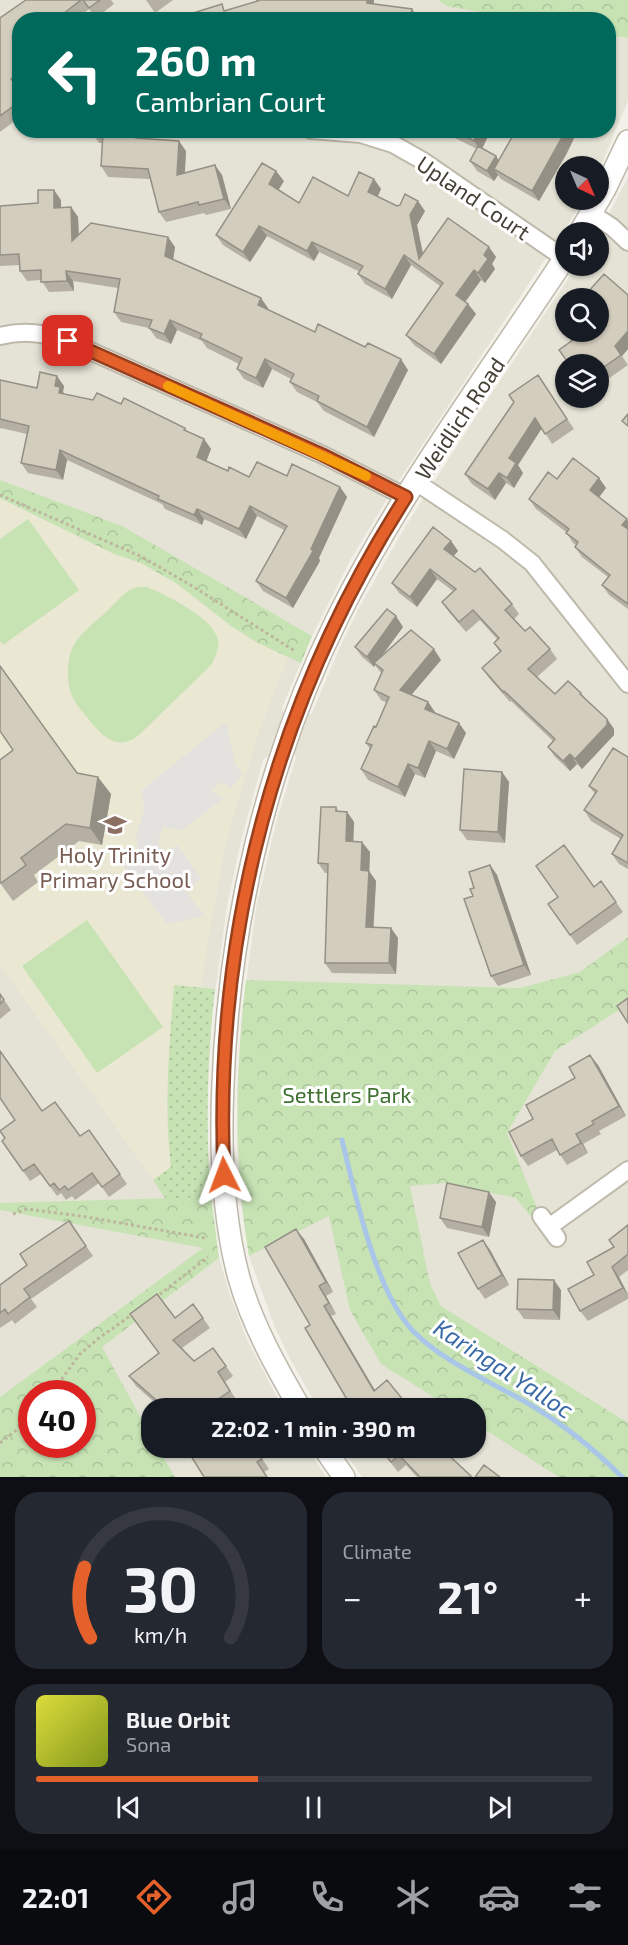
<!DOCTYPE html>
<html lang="en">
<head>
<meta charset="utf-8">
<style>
  body { margin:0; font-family:"Exo 2",sans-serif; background:#242831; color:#f1f3f6; height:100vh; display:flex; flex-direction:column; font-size:22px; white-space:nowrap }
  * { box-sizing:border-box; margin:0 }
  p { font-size:20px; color:#9ea1a6 }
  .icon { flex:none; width:33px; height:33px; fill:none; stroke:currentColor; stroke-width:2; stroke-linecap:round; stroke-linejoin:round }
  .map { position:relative; height:1477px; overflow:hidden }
  .side { display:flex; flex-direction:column; gap:15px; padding:15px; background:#0d0f14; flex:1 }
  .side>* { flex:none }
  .banner { position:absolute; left:12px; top:12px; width:604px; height:126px; border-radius:24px; box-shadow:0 2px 4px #0004; background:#00695c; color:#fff; overflow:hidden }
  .needle { width:39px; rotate:136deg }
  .tools { position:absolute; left:555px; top:156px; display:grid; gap:12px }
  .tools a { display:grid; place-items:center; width:54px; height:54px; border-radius:50%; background:#171b24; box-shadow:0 2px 4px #0004; font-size:30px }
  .speed { position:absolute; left:18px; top:1380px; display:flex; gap:12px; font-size:30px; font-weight:700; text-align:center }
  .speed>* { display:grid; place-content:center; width:78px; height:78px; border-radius:50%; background:#171b24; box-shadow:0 2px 4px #0004; line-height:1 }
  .speed .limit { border:9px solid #d22; background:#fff; color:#111 }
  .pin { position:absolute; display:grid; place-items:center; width:51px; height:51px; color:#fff; margin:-26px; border-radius:12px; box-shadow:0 3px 9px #0006 }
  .me { position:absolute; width:66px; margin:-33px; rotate:357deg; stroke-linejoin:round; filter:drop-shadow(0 0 4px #0008) }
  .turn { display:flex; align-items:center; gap:21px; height:126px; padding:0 24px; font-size:27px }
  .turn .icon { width:78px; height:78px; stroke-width:2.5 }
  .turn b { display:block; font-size:42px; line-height:51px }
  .big { font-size:45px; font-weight:700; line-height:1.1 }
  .side .tile { flex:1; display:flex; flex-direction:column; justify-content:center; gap:9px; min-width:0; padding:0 21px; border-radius:24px; background:#242831 }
  .side .dial { align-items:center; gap:0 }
  .dial svg { height:156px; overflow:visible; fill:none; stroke:#363941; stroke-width:7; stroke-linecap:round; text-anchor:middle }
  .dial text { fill:#f1f3f6; stroke:none }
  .song { display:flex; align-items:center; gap:18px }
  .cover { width:72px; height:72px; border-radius:9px; background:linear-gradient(135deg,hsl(60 70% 55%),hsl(70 70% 35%)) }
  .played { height:6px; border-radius:3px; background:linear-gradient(90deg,#e5612b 40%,#363941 40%) }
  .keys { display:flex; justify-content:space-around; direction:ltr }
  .heat { display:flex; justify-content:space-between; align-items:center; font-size:33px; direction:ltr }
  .side .tiles { flex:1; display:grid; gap:15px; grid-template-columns:1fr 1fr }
  .tile:last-child { grid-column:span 2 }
  .trip { position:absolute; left:141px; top:1398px; width:345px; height:60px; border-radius:24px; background:#171b24; box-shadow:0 2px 4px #0004; font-weight:700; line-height:60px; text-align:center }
  .tab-bar { display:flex; height:96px; justify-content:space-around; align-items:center; background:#090b0e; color:#9ea1a6 }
  .tab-bar .icon { width:42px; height:42px }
  .tab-bar .selected { color:#e5612b }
  .tab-bar b { font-size:27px; color:#f1f3f6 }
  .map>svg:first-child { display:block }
</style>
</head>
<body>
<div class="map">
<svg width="628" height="1477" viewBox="0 0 628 1477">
  <defs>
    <pattern id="grass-dots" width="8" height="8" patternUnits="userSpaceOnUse" patternTransform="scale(1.5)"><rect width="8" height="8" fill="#c7e3b4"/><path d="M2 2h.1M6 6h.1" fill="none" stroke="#acc49b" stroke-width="1.8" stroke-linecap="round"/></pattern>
    <pattern id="park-crowns" width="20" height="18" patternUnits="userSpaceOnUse" patternTransform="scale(1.5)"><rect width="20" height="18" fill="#c7e3b4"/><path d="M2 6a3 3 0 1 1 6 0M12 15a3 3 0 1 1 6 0" fill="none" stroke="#acc49b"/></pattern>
  </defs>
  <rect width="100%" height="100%" fill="#f2f0e8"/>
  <path fill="#e5e3d6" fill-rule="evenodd" d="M0,0H628V101L599,170L598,166H566V200H583L567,226L390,494L351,559L312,636L282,708L285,717L272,753L263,760L241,841L227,906L212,1014L208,1085V1147L209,1178L216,1240L0,1397ZM20,20H609V130H20Z
    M628,177V1477H362L342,1448H476V1408H318L289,1357L274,1325L249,1256L241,1203L237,1147V1090L242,1013L256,908L276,823L296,757L293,750L306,716L312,713L340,647L361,604L405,527L473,421L577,266H598L599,233ZM566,298H598V332H566ZM566,364H598V398H566Z
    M219,1258L229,1292L247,1340L283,1408H152L151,1436L101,1347Z
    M158,1448H307L326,1477H175Z"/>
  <path fill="#eae7d3" d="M0,498L112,553L141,563L176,583L231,626L258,643L288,657L259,731L226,842L209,935L201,988L174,986L168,1074L167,1118L171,1168L153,1180L0,965Z"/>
  <path fill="url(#grass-dots)" d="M174,985L215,989C207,1057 205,1128 211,1197L166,1199L153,1180L171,1167C164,1106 169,1047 174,985Z"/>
  <path fill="url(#park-crowns)" fill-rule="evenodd" d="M438,0H628V38L609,35V20L520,19L446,6Z
    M0,480L122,526L312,636L301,663L258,643L231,626L176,583L141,563L112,553L0,498Z
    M628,937V1004L555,1051L507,1133L539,1213L532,1218L516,1198L444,1183L410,1186L430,1284L441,1306L628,1423V1477H559L476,1424V1408H451L381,1364L350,1310L329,1216L249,1256C234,1165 235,1073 246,980L520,988L580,972Z
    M211,1197L219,1258L102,1347L151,1436L152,1448H158L175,1477H0V1397L203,1248L0,1210V1203ZM32,1394H82V1444H32Z"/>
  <path fill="#c7e3b4" d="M28,519L79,590L3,645L0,641V539Z
    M147,587C166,595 216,619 218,641C219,650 215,657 212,664L139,735C117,753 101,735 87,717C80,709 73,701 70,690C67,679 67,660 72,649C78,635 94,623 106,612C114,605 123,592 134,588C137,587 143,587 147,587Z
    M87,920L163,1027L97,1073L22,966Z"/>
  <path fill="#e4e2df" d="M226,722L235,764L242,774L231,788L222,782L210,791L224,798L182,830L163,827L158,842L162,855L177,845L201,878L185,890L204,916L167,924L124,867L126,860H141L136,837L144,810L142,790Z"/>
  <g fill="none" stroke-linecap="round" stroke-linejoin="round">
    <path stroke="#a9c6e9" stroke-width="5" d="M342,1140C355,1193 375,1291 413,1331C443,1362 491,1382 529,1404C563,1424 594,1449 622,1477"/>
    <g stroke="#bdb9ab" stroke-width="20">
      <path id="minor" d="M311,130L361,134L393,144L423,161L564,258
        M592,214L612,227L628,242
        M0,336C24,330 45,333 68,341L323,455L406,497
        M416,482L503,540L532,563L628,684
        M541,1216L557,1238
        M549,1227L628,1170"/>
    </g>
    <g stroke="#bdb9ab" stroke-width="24">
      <path id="tertiary" d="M580,232L605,189L628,141
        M300,1408C276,1367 252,1324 239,1278C222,1215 220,1148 223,1084C229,923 266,762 338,617C401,490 488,375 566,256
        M324,1448L344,1477"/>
    </g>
    <path stroke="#bdb69e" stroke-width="3" stroke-dasharray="3 3" stroke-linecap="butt" d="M0,495L140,556L189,584L295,651
      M13,1214L27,1209L87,1217L205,1238
      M155,1298L208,1257
      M51,1394L80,1354L99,1338L133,1314
      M0,1443L32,1418"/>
    <use href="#minor" stroke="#fff" stroke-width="16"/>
    <use href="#tertiary" stroke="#fff" stroke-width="21"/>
  </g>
  <path fill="#b5b0a3" d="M26,0H111L114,4L96,18L89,9L76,20H20V89H18L20,91V117L0,132V18Z
    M146,0H173L155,13Z
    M92,130H144L143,139L186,151L185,173L222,175L231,209L206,215L204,213L166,222L159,212L150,179L108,177L101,166L102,143H99L92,133Z
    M445,130H491L482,148L496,156L499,161L567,153L539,201L501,179L498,175L494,181L477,171L470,161L477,149L447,134Z
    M374,179L381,189L378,196L397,206L425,211L417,225L423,254L489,247L496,257L492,264L495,269L485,283L481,280L465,302L468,304L476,314L441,364L414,345L406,335L440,286L411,265L392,299L365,284L358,274L360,272L319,252L314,261L267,236L250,262L223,245L216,235L284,181L278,190L299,203L348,196Z
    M61,200V207H71L78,217L79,235L175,247L173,260L268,308V309L315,332L408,370L374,437L324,411L317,402L297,392L290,382L291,379L272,369L263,388L244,379L237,369L239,364L207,348L202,341L177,330L171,344L156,338L149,328L121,322L114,312L118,288L73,281L74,291L49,292L41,280L27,281L20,271V265L0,266V206L38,203Z
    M587,293L628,295V349L622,356L628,365L598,386V364L584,332L598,298H591Z
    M538,375L574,429L552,444L542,428L518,465L523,473L514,488L506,483L495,500L472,484L465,474Z
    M0,380L37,388L64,386L63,392L65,395L93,400L121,404L185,428L188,432L204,439L211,449L206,461L228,471L249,477L287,476L340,487L347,497L319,558L320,561L293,608L263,591L256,581L284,530L257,516L246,539L204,519L202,525L165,509L162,504L67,460L63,480L28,473L21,463L27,434L1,428L0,429Z
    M599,478L606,488L599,497L628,521V609L609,595L602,585L608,577L582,557L575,547L576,545L573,543L566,532L536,509L529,499L557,479Z
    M451,541L458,551L454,556L512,604L519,614L514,619L525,631L550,649L557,659L537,677L555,694L581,693L586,699L607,719L614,729V735L582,769L577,764L570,771L555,757L548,747L553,741L511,701L510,702L489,678L482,668L500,652L494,643L497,639L480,620L466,632L449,612L442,602L453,591L437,579L417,607L399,593L392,583Z
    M403,627L382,655L441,660L411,695L428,702L435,713L466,733L454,759L436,751L425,778L415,774L405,797L368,780L361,769L370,749L366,743L376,727L387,703L381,700L374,690L381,673L375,665L374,667L362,657L355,647Z
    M628,757V869L619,864L612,854L621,839L591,821L584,810L595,794L589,786Z
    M502,772L509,782L505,843L467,840L460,830Z
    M77,773L111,794L102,845L79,841L34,875L38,882L13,901L0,883Z
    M336,807L339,812H347L354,822L353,842L370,852L369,871L376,881L373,927L391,928L398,938L396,974L332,973L325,963L328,873H325L318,863Z
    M490,865L497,875L531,975L498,986L491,976L473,896L474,888Z
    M601,881L623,912L577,945L548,904L594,887Z
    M0,994L11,1010L0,1019Z
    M598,1065L626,1116L599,1131L601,1134L583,1144L588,1153L567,1165L557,1150L528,1166L521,1156L533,1119L575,1078Z
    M42,1111L80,1136L89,1130L127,1184L109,1197L99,1183L75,1200L72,1196L66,1200L61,1193L57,1196L41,1174L30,1181L2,1141L5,1138L15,1120Z
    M496,1202L489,1237L447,1228L440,1218Z
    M69,1221L93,1256L31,1299L37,1307L15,1324L12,1320L0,1328V1285L27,1265Z
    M628,1225V1270L619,1277L628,1294V1299L588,1321L580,1311L594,1275L614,1248Z
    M304,1239L333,1292L326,1296L336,1314L331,1316L375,1390L408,1406L420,1408H352L310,1325Z
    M483,1240L490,1250L509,1285L485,1299L478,1289Z
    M561,1290L560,1320L524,1319L517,1309Z
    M193,1304L210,1328L182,1348L194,1361L213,1348L233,1376L225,1382L237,1401L227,1408H161L136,1386L129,1376L159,1354L175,1318Z
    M205,1448H255L269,1469L264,1472Z
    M379,1448H441L472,1477H417L406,1465L398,1472Z"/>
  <path fill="#949085" d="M367,0H374V13L367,3Z
    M412,9L419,19V20H410Z
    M609,39L612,43L609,54Z
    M136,130H144L143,149L136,138Z
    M479,130H491L481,151L474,141Z
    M566,130H578L567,153L539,201L532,191Z
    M179,141L186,151L184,185L177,175Z
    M496,156L503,167L494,169L498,175L494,181L487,171Z
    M215,165L222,175L231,209L224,199Z
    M276,171L284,181L276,194L269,184Z
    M374,179L381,189L375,202L368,192Z
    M54,190L61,200V218L54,208Z
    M418,201L425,211L417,225L426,269L419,259L410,215Z
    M71,207L78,217L79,251L72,241Z
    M259,226L267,236L250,262L243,252Z
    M168,237L175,247L172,266L165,256Z
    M312,242L319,252L314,261L307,251Z
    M489,247L496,257L492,264L495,269L485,283L478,273L484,255Z
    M404,255L411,265L392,299L385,289Z
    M474,270L481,280L463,305L456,295Z
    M66,271L73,281L74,291L67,281Z
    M261,298L268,308L265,315L258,305Z
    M468,304L476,314L441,364L434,354Z
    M170,320L177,330L171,344L164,334Z
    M628,331V349L622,356L615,346Z
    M265,359L272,369L263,388L256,378Z
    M401,359L408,370L374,437L367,427Z
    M57,376L64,386L63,392L67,398L59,393L55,386Z
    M535,418L542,428L518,465L523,473L514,488L507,478L509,458Z
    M204,439L211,449L204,467L197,457Z
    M60,450L67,460L63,480L56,470Z
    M499,473L506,483L495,500L488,489Z
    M599,478L606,488L597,500L590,490Z
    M340,487L347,497L319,558L320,561L293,608L286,598L311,549Z
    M250,506L257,516L246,539L239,529Z
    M197,509L204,519L202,525L194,515Z
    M627,519L628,521V533L622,525Z
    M451,541L458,551L451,559L444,549Z
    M430,569L437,579L417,607L410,597Z
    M396,616L403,627L376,664L374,663L375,665L374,667L367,657Z
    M434,649L441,660L407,700L400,690Z
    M428,702L435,712L432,719L425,709Z
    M607,719L614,729V735L582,769L575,759Z
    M459,723L466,733L454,759L447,749Z
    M429,741L436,751L425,778L418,768Z
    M570,754L577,764L570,771L563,761Z
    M408,764L415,774L405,797L398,787Z
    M502,772L509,782L505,843L498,832Z
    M98,777L111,794L102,845L90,828Z
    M347,812L354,822L353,851L346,841Z
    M362,842L370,852L369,876V871L376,881L373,937L366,927L361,870Z
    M490,865L497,875L531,975L524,965Z
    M391,928L398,938L396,974L389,963Z
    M590,1055L598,1065L626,1116L619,1106Z
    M576,1134L583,1144L588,1153L581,1143Z
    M489,1192L496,1202L489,1237L482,1227Z
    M296,1229L304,1239L333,1292L326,1282Z
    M483,1240L490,1250L509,1285L502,1275Z
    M612,1267L619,1277L628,1295L623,1288Z
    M554,1280L561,1290L560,1320L553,1310Z
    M319,1286L326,1296L336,1314L329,1303Z
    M324,1306L331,1316L381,1401L374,1391Z"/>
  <path fill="#d3cdbe" stroke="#949085" stroke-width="1.5" d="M26,0H81L55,20H20V73L11,79L20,91V101L0,116V18Z
    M83,0H100L89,8Z
    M257,0H367V3L412,9L410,20H192L190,14L222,4L224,11L258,1Z
    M92,130H136V138L179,141L177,175L215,165L224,199L199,205L198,202L159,212L148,169L101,166L103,133H92Z
    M453,130H479L474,141Z
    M516,130H566L532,191L494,169Z
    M478,146L496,156L487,171L470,161Z
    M262,163L276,171L269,184L299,203L313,177L348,196L359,172L374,179L368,192L397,206L400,205L405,194L418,201L410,215L419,259L448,218L489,247L484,255L488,259L478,273L474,270L456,295L468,304L434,354L406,335L443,283L404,255L385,289L358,274L363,266L312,242L307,251L259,226L243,252L216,235Z
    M38,190H54V208L71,207L72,241L91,223L168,237L165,256L261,298L258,305L315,332L318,324L365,347L368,343L401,359L367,427L317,401L319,396L290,382L294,374L265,359L256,378L237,369L242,358L200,338L202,334L170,320L164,334L149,328L152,320L114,312L120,279L66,271L67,281L41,282V270L20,271L19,254L0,255V206L38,203Z
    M604,274L628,295V331L615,346L621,355L598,371V364H569L559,350L584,332H583H598V298H593L587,293Z
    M40,372L57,376L55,386L60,387L59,393L93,400L97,393L121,404L124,398L185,428L184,430L204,439L197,457L228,471L229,467L249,477L257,462L287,476L292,464L340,487L311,549L313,551L286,598L256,581L287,526L250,506L239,529L197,509L194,515L158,499L159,496L60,450L56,470L21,463L29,426L0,419V380L37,388Z
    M538,375L567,419L545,434L535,418L509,458L516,463L507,478L499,473L488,489L465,474L514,402L509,395Z
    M628,414V426L622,421Z
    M573,458L599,478L590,490L627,519L622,525L628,529V604L602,585L610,575L575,547L578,542L566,533L569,529L529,499L548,472L557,479Z
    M433,527L451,541L444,549L475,572L480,568L512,604L505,610L525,631L530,627L550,649L528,669L555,694L568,681L581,693L580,694L607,719V725L575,759L570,754L563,761L548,747L555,739L504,691L503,692L482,668L501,651L494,643L499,638L473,610L459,622L442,602L456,589L430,569L410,597L392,583Z
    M387,609L396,616L367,657L355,647Z
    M411,630L434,649L400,690L428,702L425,709L459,723L447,749L429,741L418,768L408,764L398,787L361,769L372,745L366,743L374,726L376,727L389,697L374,690L383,670L374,663Z
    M0,666L77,773L98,777L90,828L66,824L21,858L26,865L1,883L0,882V760L13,750L0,731Z
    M613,748L628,757V863L612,854L623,835L584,810L597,791L589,786Z
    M464,769L502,772L498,832L460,830Z
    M321,807H336V811L347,812L346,841L362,842L361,870L369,871L366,927L391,928L389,963H325L328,864L318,863Z
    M564,845L594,887L601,881L616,902L570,935L548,904L558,897L536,866Z
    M490,865L524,965L491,976L464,899L473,896L470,889L474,888L469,872Z
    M0,994L4,1000L0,1004Z
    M628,998V1023L617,1006Z
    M0,1051L42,1111L55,1102L80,1136L89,1130L120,1174L102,1187L92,1173L68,1190L65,1186L59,1190L54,1183L50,1186L34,1164L23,1171L2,1141L5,1138L0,1131L15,1120L0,1098Z
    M590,1055L619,1106L592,1121L594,1124L576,1134L581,1143L560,1155L552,1139L521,1156L509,1132L533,1119L526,1105L575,1078L569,1067Z
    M447,1183L489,1192L482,1227L440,1218Z
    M69,1221L86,1246L24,1289L30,1297L8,1314L5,1309L0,1313V1285L27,1265L20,1254Z
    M628,1225V1254L612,1267L623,1288L580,1311L568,1289L594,1275L587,1262L614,1247L609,1240Z
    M296,1229L326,1282L319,1286L329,1303L324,1306L374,1391L387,1380L408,1406L414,1402L420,1408H352L305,1328L310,1325L265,1247Z
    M483,1240L502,1275L478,1289L458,1253Z
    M518,1279L554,1280L553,1310L517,1309Z
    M157,1294L175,1318L193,1304L203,1318L173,1340L194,1361L213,1348L226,1366L218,1372L230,1391L214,1402L218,1408H165L129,1376L159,1353L130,1314Z
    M205,1448H255L262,1459L257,1462L267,1477H204L191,1456Z
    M380,1448H441L472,1477H420L399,1455L391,1462Z
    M484,1465L500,1477H475Z"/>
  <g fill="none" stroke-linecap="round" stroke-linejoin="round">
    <g stroke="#953f1c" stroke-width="15">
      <path id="route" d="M68,341L323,455L406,497C276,699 213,934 224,1175"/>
    </g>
    <use href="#route" stroke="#e5612b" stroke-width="10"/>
    <path stroke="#f59e0b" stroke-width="10" d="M168,386L366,476"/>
  </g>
  <defs>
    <g id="school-bare" transform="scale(1.8)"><path d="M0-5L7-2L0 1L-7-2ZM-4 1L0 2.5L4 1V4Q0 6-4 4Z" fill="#8d6e63" stroke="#fff" stroke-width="2.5" paint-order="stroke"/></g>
  </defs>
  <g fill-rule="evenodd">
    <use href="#school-bare" x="115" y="825"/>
  </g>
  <g text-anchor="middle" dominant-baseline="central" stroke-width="6" stroke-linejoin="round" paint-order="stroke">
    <g font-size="22" fill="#454137" stroke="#fff">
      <text transform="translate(474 197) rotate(34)">Upland Court</text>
      <text transform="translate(459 418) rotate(-56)">Weidlich Road</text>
    </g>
    <g font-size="22" fill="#785e54" stroke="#fff">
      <text x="115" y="854">Holy Trinity<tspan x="115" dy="25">Primary School</tspan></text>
    </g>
    <g font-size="22" fill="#3f7130" stroke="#fff">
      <text x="347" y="1094">Settlers Park</text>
    </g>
    <g font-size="24" font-style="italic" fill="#3a6aa6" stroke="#fff">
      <text transform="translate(504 1368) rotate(33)">Karingal Yalloc</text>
    </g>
  </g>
</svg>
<div class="tools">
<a><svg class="needle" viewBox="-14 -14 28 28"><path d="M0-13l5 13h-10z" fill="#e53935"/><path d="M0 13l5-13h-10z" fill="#9ea1a6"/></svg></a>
<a><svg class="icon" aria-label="sound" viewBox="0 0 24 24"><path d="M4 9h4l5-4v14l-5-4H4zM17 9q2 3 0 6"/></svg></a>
<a><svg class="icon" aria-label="search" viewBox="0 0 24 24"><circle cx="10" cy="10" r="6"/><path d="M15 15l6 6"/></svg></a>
<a><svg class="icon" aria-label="layers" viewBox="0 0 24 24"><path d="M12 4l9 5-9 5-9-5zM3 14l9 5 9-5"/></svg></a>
</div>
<div class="speed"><div class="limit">40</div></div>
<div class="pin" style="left:68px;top:341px;background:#d93025"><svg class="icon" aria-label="arrive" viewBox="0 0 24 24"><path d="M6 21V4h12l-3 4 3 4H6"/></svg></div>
<svg class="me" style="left:224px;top:1175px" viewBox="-20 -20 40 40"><path d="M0-17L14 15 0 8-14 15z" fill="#e5612b" stroke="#fff" stroke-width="4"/></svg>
<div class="trip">22:02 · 1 min · 390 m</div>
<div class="banner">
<div class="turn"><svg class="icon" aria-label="left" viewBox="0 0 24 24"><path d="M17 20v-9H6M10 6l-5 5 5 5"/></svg><div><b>260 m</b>Cambrian Court</div></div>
</div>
</div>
<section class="side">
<div class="tiles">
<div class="tile dial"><svg viewBox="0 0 100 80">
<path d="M14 69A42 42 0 1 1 86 69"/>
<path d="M14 69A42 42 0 0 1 11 33" stroke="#e5612b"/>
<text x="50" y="56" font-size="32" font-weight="700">30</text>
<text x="50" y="72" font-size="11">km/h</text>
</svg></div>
<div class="tile"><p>Climate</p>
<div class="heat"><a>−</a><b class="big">21°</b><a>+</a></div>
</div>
<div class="tile">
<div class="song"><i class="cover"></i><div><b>Blue Orbit</b><p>Sona</p></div></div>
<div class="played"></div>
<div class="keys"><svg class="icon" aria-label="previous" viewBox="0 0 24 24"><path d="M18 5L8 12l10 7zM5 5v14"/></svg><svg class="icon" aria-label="pause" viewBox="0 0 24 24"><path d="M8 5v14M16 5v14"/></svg><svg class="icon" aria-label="next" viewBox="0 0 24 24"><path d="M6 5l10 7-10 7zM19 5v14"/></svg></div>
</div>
</div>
</section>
<nav class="tab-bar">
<b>22:01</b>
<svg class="icon selected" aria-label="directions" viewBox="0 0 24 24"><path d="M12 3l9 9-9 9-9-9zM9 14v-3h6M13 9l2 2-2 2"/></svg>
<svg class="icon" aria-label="music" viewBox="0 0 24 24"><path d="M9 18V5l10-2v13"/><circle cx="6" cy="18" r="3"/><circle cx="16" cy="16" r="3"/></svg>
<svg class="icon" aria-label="phone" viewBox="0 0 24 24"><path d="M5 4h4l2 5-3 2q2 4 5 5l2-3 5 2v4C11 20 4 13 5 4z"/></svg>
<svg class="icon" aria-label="climate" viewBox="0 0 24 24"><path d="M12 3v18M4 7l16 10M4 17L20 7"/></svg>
<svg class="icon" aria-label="car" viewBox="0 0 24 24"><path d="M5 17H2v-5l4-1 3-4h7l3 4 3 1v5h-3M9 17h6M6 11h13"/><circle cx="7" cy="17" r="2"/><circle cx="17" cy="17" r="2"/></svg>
<svg class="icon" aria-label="filters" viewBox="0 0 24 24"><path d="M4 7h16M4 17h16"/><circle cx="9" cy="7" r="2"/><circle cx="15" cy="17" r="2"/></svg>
</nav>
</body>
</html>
